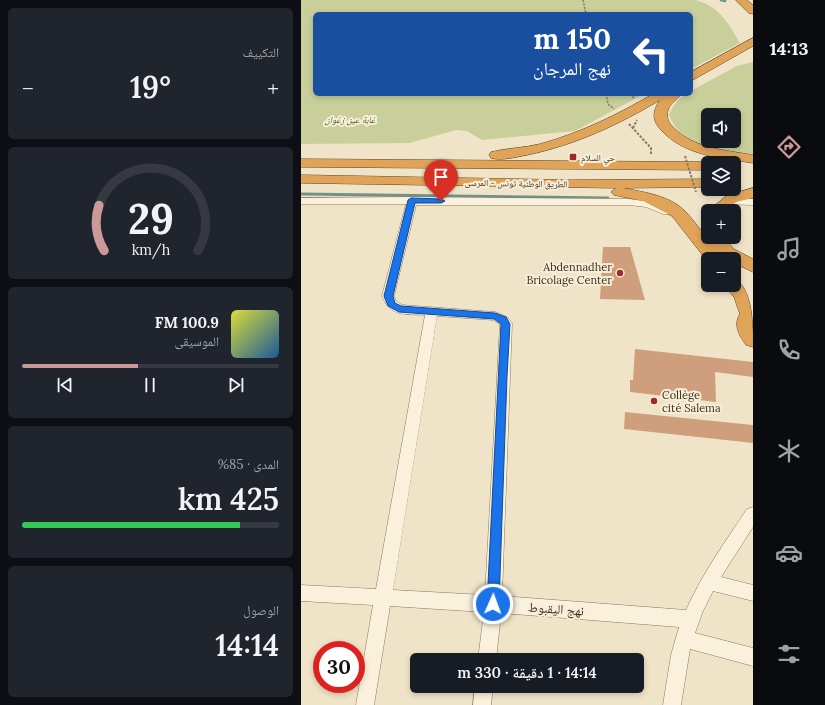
<!DOCTYPE html>
<html lang="ar">
<head>
<meta charset="utf-8">
<style>
  body { margin:0; font-family:Lora,"Noto Naskh Arabic",serif; background:#20242c; color:#f1f3f6; direction:rtl; height:100vh; display:flex; flex-direction:column; font-size:15px; white-space:nowrap }
  * { box-sizing:border-box; margin:0 }
  p { font-size:13px; color:#9ea1a6 }
  .icon { flex:none; width:22px; height:22px; fill:none; stroke:currentColor; stroke-width:2; stroke-linecap:round; stroke-linejoin:round }
  .map { position:relative; flex:1; overflow:hidden; direction:ltr }
  .side { display:flex; flex-direction:column; gap:8px; padding:8px; background:#0d0f14; width:301px }
  .side>* { flex:none }
  .guide { position:absolute; left:12px; top:12px; width:380px; height:84px; border-radius:6px; box-shadow:0 2px 6px #0003; direction:rtl; background:#1a4fa0; color:#fff; overflow:hidden }
  .fabs { position:absolute; left:400px; top:108px; display:grid; gap:8px }
  .fabs a { display:grid; place-items:center; width:40px; height:40px; border-radius:6px; background:#171b24; box-shadow:0 2px 6px #0003; font-size:20px }
  .speed { position:absolute; left:12px; top:641px; display:flex; gap:8px; font-size:20px; font-weight:700; text-align:center }
  .speed>* { display:grid; place-content:center; width:52px; height:52px; border-radius:50%; background:#171b24; box-shadow:0 2px 6px #0003; line-height:1 }
  .speed .limit { border:6px solid #d22; background:#fff; color:#111 }
  .pin { position:absolute; display:grid; place-items:center; width:34px; height:34px; color:#fff; margin:-41px -17px; border-radius:50% 50% 50% 0; rotate:-45deg; box-shadow:0 0 4px #0007 }
  .pin .icon { rotate:45deg }
  .me { position:absolute; width:44px; margin:-22px; rotate:2deg; stroke-linejoin:round; filter:drop-shadow(0 0 3px #0008) }
  .turn { display:flex; align-items:center; gap:14px; height:84px; padding:0 16px; font-size:18px }
  .turn .icon { width:52px; height:52px; stroke-width:2.5 }
  .turn b { display:block; font-size:28px; line-height:34px }
  .big { font-size:30px; font-weight:600; line-height:1.1 }
  .side .widget { flex:1; display:flex; flex-direction:column; justify-content:center; gap:6px; min-width:0; padding:0 14px; border-radius:6px; background:#20242c }
  .side .dial { align-items:center; gap:0 }
  .dial svg { height:104px; overflow:visible; fill:none; stroke:#363941; stroke-width:7; stroke-linecap:round; text-anchor:middle }
  .dial text { fill:#f1f3f6; stroke:none }
  .song { display:flex; align-items:center; gap:12px }
  .cover { width:48px; height:48px; border-radius:6px; background:linear-gradient(135deg,hsl(60 70% 55%),hsl(210 70% 35%)) }
  .played { height:4px; border-radius:2px; background:linear-gradient(90deg,#cc999b 45%,#363941 45%) }
  .keys { display:flex; justify-content:space-around; direction:ltr }
  .heat { display:flex; justify-content:space-between; align-items:center; font-size:22px; direction:ltr }
  .charge { height:6px; border-radius:3px; background:linear-gradient(90deg,#34c759 85%,#363941 0) }
  .trip { position:absolute; left:109px; top:653px; width:234px; height:40px; border-radius:6px; background:#171b24; box-shadow:0 2px 6px #0003; font-weight:600; line-height:40px; text-align:center; direction:rtl }
  main { display:flex; flex:1; min-height:0 }
  .menu { display:flex; flex-direction:column; width:72px; justify-content:space-around; align-items:center; background:#090b0e; color:#9ea1a6 }
  .menu .icon { width:28px; height:28px }
  .menu .on { color:#cc999b }
  .menu b { font-size:18px; color:#f1f3f6 }
  .map>svg:first-child { display:block }
</style>
</head>
<body>
<main>
<nav class="menu">
<b>14:13</b>
<svg class="icon on" aria-label="directions" viewBox="0 0 24 24"><path d="M12 3l9 9-9 9-9-9zM9 14v-3h6M13 9l2 2-2 2"/></svg>
<svg class="icon" aria-label="music" viewBox="0 0 24 24"><path d="M9 18V5l10-2v13"/><circle cx="6" cy="18" r="3"/><circle cx="16" cy="16" r="3"/></svg>
<svg class="icon" aria-label="phone" viewBox="0 0 24 24"><path d="M5 4h4l2 5-3 2q2 4 5 5l2-3 5 2v4C11 20 4 13 5 4z"/></svg>
<svg class="icon" aria-label="climate" viewBox="0 0 24 24"><path d="M12 3v18M4 7l16 10M4 17L20 7"/></svg>
<svg class="icon" aria-label="car" viewBox="0 0 24 24"><path d="M5 17H2v-5l4-1 3-4h7l3 4 3 1v5h-3M9 17h6M6 11h13"/><circle cx="7" cy="17" r="2"/><circle cx="17" cy="17" r="2"/></svg>
<svg class="icon" aria-label="filters" viewBox="0 0 24 24"><path d="M4 7h16M4 17h16"/><circle cx="9" cy="7" r="2"/><circle cx="15" cy="17" r="2"/></svg>
</nav>
<div class="map">
<svg width="452" height="705" viewBox="0 0 452 705">
  <rect width="100%" height="100%" fill="#f0e4c8"/>
  <path fill="#c9cf9b" fill-rule="evenodd" d="M0,0H395C419,7 427,23 439,43L390,69V14H14V94H343L274,131L181,140L166,131L155,130L109,143L0,144Z
    M452,62V154C423,153 379,147 368,115C372,106 379,94 390,94V92L395,88L436,66ZM407,115H433V141H407Z"/>
  <g fill="none" stroke-linecap="round" stroke-linejoin="round">
    <path stroke="#6f938a" stroke-width="2.5" d="M420,0L424,1"/>
    <path stroke="#6f938a" stroke-width="3" d="M0,194L307,198"/>
  </g>
  <path fill="#cf9f7d" d="M302,247H329L344,300L299,299Z
    M334,349L452,362V377L414,372L415,402L329,392V380H332Z
    M324,412L452,425V443L323,429Z"/>
  <g fill="none" stroke-linecap="round" stroke-linejoin="round">
    <g stroke="#8d765c" stroke-width="1">
      <path id="minor" d="M111,197L328,199L351,202L370,210L371,212L370,214H362L345,207L328,205H115L93,296L95,301L101,305L194,312L206,317L211,323L201,596L385,610C401,574 424,542 446,509L452,507V527L420,577L452,585V601L412,591L402,611L394,633L452,648V666L389,649L380,705H362L370,655L378,627L200,613L195,660H177L183,612L89,606L73,705H55L72,605L0,601V585L75,589L124,315C105,314 89,317 81,296L105,204H0V198ZM136,316L192,320L199,324L184,595L92,590Z
        M424,199H452V205L420,204L419,202Z
        M174,686H192L190,705H172Z"/>
    </g>
    <g stroke="#5b4430" stroke-width="1">
      <path id="highway" d="M435,0H446L452,5V14L448,13Z
        M452,38V46L390,81V72Z
        M352,94H380C376,100 369,103 367,110C365,117 367,122 372,127C393,149 424,150 452,155V163C420,158 384,156 360,130C351,120 351,112 359,100C317,125 274,145 226,155C215,157 201,161 190,158L188,155L190,152C206,148 223,148 239,144C279,133 316,115 352,94Z
        M0,159L407,162L412,163H407V170L0,167Z
        M0,175L270,180L407,179V187L322,188C342,192 367,195 383,210C391,218 398,228 405,237L407,234V237H422L433,249L452,259V272L433,263V259H425L421,256L422,259H407V262L371,216L342,201L313,195L310,192L315,188L0,183Z
        M452,188V198L435,202L425,211H407L425,196Z
        M433,279C452,287 452,326 452,347L445,345C438,335 432,325 439,314L433,297L423,285H433Z"/>
    </g>
    <path stroke="#8d765c" stroke-width="1.5" stroke-dasharray="2 1.5" stroke-linecap="butt" d="M282,0L285,14
      M305,94L307,104L313,109
      M329,94L333,98"/>
    <path stroke="#8d765c" stroke-width="2" stroke-dasharray="2.5 1.5" stroke-linecap="butt" d="M328,124L350,148V155
      M332,128L336,120"/>
    <use href="#minor" fill="#faf1dc" fill-rule="evenodd"/>
    <use href="#highway" fill="#e0a458" fill-rule="evenodd"/>
    <path stroke="#8d765c" stroke-width="2" stroke-dasharray="2.5 1.5" stroke-linecap="butt" d="M384,156L395,192"/>
  </g>
  <path fill="#1a73e8" stroke="#114b97" d="M110,198L140,199L144,201L140,203H114L92,296L94,303L100,306L194,313L205,317L209,324L206,376L198,604L196,608L192,610L188,608L186,604L200,324L193,319L98,312L87,306L83,296L107,200Z"/>
  <g fill="#9e2a2b" stroke="#f7eed8" stroke-width="1.5">
    <rect x="268" y="153" width="8" height="8" rx="2"/>
    <circle cx="319" cy="273" r="4"/>
    <circle cx="353" cy="401" r="4"/>
  </g>
  <g text-anchor="middle" dominant-baseline="central" stroke-width="4" stroke-linejoin="round" paint-order="stroke">
    <g font-size="9" font-style="italic" fill="#4d5a26" stroke="#f7eed8">
      <text x="49" y="119">غابة عين زغوان</text>
    </g>
    <g font-size="9" fill="#3d2e20" stroke="#f7eed8" text-anchor="start">
      <text x="280" y="157">حي السلام</text>
    </g>
    <g font-size="9" fill="#3d2e20" stroke="#f7eed8">
      <text transform="translate(215 183) rotate(1)">الطريق الوطنية تونس - المرسى</text>
    </g>
    <g font-size="11" fill="#3d2e20" stroke="#f7eed8" text-anchor="end">
      <text x="311" y="267">Abdennadher<tspan x="311" dy="13">Bricolage Center</tspan></text>
      <text x="361" y="395" text-anchor="start">Collège<tspan x="361" dy="13">cité Salema</tspan></text>
    </g>
    <g font-size="13" fill="#3d2e20" stroke="#f7eed8">
      <text transform="translate(255 609) rotate(4)">نهج اليقبوط</text>
    </g>
  </g>
</svg>
<div class="fabs">
<a><svg class="icon" aria-label="sound" viewBox="0 0 24 24"><path d="M4 9h4l5-4v14l-5-4H4zM17 9q2 3 0 6"/></svg></a>
<a><svg class="icon" aria-label="layers" viewBox="0 0 24 24"><path d="M12 4l9 5-9 5-9-5zM3 14l9 5 9-5"/></svg></a>
<a>+</a>
<a>−</a>
</div>
<div class="speed"><div class="limit">30</div></div>
<div class="pin" style="left:140px;top:201px;background:#d93025"><svg class="icon" aria-label="arrive" viewBox="0 0 24 24"><path d="M6 21V4h12l-3 4 3 4H6"/></svg></div>
<svg class="me" style="left:192px;top:604px" viewBox="-20 -20 40 40"><circle r="17" fill="#1a73e8" stroke="#fff" stroke-width="3"/><path d="M0-11L8 9 0 5-8 9z" fill="#fff"/></svg>
<div class="trip">14:14 · 1 دقيقة · 330 m</div>
<div class="guide">
<div class="turn"><svg class="icon" aria-label="left" viewBox="0 0 24 24"><path d="M17 20v-9H6M10 6l-5 5 5 5"/></svg><div><b>150 m</b>نهج المرجان</div></div>
</div>
</div>
<section class="side">
<div class="widget"><p>التكييف</p>
<div class="heat"><a>−</a><b class="big">19°</b><a>+</a></div>
</div>
<div class="widget dial"><svg viewBox="0 0 100 80">
<path d="M14 69A42 42 0 1 1 86 69"/>
<path d="M14 69A42 42 0 0 1 10 34" stroke="#cc999b"/>
<text x="50" y="56" font-size="32" font-weight="700">29</text>
<text x="50" y="72" font-size="11">km/h</text>
</svg></div>
<div class="widget">
<div class="song"><i class="cover"></i><div><b>100.9 FM</b><p>الموسيقى</p></div></div>
<div class="played"></div>
<div class="keys"><svg class="icon" aria-label="previous" viewBox="0 0 24 24"><path d="M18 5L8 12l10 7zM5 5v14"/></svg><svg class="icon" aria-label="pause" viewBox="0 0 24 24"><path d="M8 5v14M16 5v14"/></svg><svg class="icon" aria-label="next" viewBox="0 0 24 24"><path d="M6 5l10 7-10 7zM19 5v14"/></svg></div>
</div>
<div class="widget"><p>المدى · 85%</p><b class="big">425 km</b><div class="charge"></div></div>
<div class="widget"><p>الوصول</p><b class="big">14:14</b></div>
</section>
</main>
</body>
</html>
